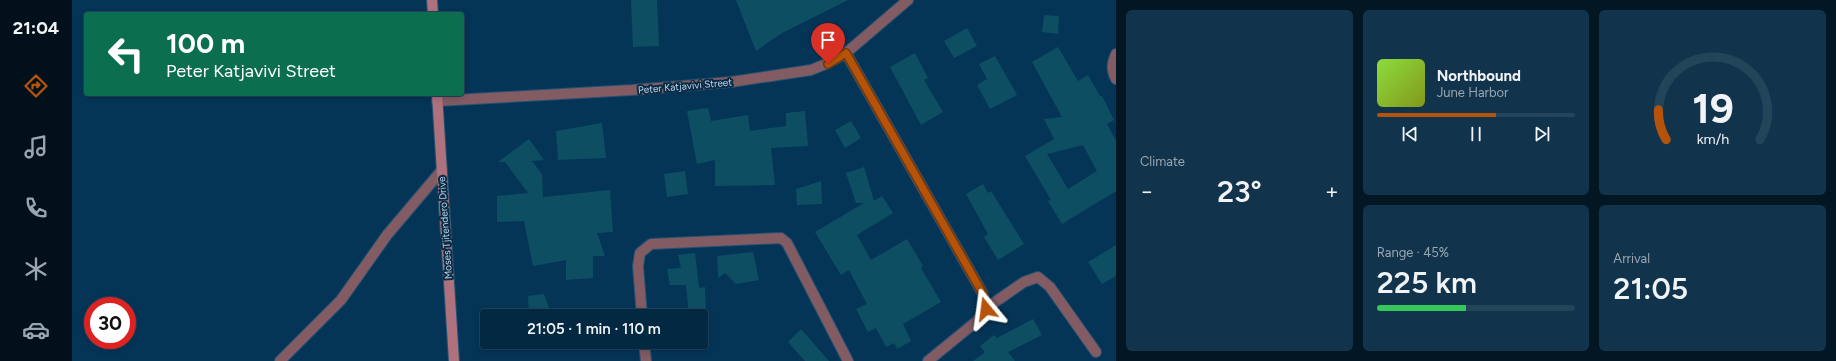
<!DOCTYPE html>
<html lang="en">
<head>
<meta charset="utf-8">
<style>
  body { margin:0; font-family:Figtree,sans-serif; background:#11344c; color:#f1f3f6; height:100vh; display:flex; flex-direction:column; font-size:15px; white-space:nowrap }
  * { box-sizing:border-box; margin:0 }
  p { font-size:13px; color:#97a6b1 }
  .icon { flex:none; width:22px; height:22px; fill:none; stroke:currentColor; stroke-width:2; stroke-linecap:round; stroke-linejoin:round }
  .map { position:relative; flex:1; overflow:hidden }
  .panel { display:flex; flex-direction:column; gap:10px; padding:10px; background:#021624; width:720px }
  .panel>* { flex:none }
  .top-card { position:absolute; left:12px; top:12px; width:380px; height:84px; border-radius:4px; box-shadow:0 2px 6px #0003,0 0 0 1px #24445a; background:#0b6e4f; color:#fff; overflow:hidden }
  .speed { position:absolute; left:12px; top:297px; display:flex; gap:8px; font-size:20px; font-weight:700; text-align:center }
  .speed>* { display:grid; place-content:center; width:52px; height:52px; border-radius:50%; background:#032841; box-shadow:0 2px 6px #0003,0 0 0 1px #24445a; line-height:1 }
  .speed .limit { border:6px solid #d22; background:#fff; color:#111 }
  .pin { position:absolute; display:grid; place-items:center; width:34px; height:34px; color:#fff; margin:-41px -17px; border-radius:50% 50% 50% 0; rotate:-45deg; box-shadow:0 0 4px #0007 }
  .pin .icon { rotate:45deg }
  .me { position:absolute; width:44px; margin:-22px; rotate:344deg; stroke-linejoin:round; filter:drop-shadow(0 0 3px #0008) }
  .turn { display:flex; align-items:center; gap:14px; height:84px; padding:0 16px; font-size:18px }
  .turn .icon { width:52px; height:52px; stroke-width:2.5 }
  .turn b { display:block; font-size:28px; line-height:34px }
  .big { font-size:30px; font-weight:600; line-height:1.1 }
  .panel .widget { flex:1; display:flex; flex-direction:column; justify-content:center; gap:6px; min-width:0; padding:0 14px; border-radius:6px; background:#11344c }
  .panel .dial { align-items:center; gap:0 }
  .dial svg { height:104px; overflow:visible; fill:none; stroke:#24445a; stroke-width:7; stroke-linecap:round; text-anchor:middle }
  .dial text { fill:#f1f3f6; stroke:none }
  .song { display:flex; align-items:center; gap:12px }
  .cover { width:48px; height:48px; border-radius:6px; background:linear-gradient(135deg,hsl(90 70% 55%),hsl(70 70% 35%)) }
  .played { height:4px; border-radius:2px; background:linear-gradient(90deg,#b45309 60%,#24445a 60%) }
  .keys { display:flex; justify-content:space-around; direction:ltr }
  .heat { display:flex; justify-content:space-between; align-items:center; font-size:22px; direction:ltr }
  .charge { height:6px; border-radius:3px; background:linear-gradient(90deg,#34c759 45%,#24445a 0) }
  .panel .tiles { flex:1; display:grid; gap:10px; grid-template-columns:repeat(3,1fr) }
  .widget:first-child { grid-row:span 2 }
  .trip { position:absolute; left:408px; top:309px; width:228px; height:40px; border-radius:4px; background:#032841; box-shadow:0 2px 6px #0003,0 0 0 1px #24445a; font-weight:600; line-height:40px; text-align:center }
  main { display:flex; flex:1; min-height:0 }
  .tab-bar { display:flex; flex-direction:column; width:72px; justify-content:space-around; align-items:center; background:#01101a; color:#97a6b1 }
  .tab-bar .icon { width:28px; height:28px }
  .tab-bar .active { color:#b45309 }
  .tab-bar b { font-size:18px; color:#f1f3f6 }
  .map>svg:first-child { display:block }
</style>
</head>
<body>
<main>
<nav class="tab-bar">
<b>21:04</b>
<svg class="icon active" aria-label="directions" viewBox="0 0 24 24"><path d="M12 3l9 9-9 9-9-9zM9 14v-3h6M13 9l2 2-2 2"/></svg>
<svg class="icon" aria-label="music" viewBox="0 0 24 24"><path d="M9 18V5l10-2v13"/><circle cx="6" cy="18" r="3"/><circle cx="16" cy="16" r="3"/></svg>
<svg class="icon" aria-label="phone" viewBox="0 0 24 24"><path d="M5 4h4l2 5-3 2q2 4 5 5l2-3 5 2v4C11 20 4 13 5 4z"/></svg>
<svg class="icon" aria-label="climate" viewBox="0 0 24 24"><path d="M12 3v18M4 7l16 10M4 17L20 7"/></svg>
<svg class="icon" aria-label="car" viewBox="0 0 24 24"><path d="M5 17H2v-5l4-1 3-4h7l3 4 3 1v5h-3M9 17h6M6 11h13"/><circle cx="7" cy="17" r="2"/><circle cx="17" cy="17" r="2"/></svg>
</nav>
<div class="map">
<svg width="1044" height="361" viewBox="0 0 1044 361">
  <rect width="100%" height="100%" fill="#043557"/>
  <path fill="#0e4e63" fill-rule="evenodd" d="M559,0H585L587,46L561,47Z
    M664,0H776L710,33L684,51Z
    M972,15L987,16L986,34L970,32Z
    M895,28L905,46L882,58L872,41Z
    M986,47L1006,81L1016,75L1028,96H1030L1042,120L1035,124L1044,141V191L990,224L976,201L979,200L953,156L982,139L972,119L990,117L960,62ZM1011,145L1025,171L996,189L975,154Z
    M843,53L856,78L852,80L871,112L849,125L818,67Z
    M923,56L945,95L918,109L905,85L915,79L907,64Z
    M636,108L639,121L676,115L678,131L714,126V113L733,111L736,146L699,148L703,185L643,186V160L625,164L615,111Z
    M779,121L789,138L773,148L763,130Z
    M530,123L534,158L486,160L484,131Z
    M457,139L472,160L460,161L470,174L471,197L538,190L541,232L525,233L533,256H521V278L494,280V260L461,266L452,221L425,222V196L456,193L433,162H426Z
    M792,167L802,201L810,196L821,213L785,235L799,260L835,239L851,266L849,268L869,302L831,324L839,341L825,349L822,343L814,347L804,328L796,332L784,309L795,304L777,270L769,275L743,232L792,203H784L774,173Z
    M613,171L616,194L595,197L592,174Z
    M749,181L750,204L725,205L724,189Z
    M911,184L916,193L919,191L952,244L926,260L912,237L916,234L894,194Z
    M1044,245V276L1030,284L1016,262Z
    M681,252L687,280L664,284L653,273L646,278L645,256Z
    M623,253L627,288L633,287L634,316H617L614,285H598L595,269L609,268L606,255Z
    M472,294L480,316H457L456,296Z
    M961,319L970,335L936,352L943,361H901L913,352L908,346L922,335L925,338Z
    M729,329L757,361H733L716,342Z"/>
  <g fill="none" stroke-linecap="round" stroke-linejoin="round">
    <g stroke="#255273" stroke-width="12">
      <path id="street" d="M774,53L911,294L913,309L905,321L856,361
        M1044,54C1040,63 1039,70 1044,79
        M365,101L560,90L659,82L739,70L756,63L774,53L836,0
        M913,309L952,282L966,277L978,287L1024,352
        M570,316L566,266L568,253L579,244L709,238L715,243L776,361
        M572,342L574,361
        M208,361L269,300L315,235L370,170"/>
    </g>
    <g stroke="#255273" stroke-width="12">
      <path id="secondary" d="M360,0L361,14
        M365,94L382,361"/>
    </g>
    <use href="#street" stroke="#825b63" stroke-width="10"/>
    <use href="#secondary" stroke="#ae717e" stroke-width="10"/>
  </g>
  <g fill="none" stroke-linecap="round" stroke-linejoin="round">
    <g stroke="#753606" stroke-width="10">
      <path id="route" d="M756,64L774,53L911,294L914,309"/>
    </g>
    <use href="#route" stroke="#b45309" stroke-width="7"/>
  </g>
  <g text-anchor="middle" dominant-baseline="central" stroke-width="4" stroke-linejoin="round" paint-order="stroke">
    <g font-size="10" fill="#b9d6f1" stroke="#0b2b43">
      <text transform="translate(613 86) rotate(-5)">Peter Katjavivi Street</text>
      <text transform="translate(373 228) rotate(-94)">Moses Tjitendero Drive</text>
    </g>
  </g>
</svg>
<div class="speed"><div class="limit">30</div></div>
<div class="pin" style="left:756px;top:64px;background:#d93025"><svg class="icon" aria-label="arrive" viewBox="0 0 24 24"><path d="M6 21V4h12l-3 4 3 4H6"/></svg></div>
<svg class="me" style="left:914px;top:309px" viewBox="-20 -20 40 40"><path d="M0-17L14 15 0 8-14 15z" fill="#b45309" stroke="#fff" stroke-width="4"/></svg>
<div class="trip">21:05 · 1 min · 110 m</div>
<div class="top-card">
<div class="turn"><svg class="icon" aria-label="left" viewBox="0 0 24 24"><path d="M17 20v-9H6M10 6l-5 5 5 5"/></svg><div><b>100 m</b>Peter Katjavivi Street</div></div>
</div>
</div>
<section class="panel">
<div class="tiles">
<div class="widget"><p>Climate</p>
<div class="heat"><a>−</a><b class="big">23°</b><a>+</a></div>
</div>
<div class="widget">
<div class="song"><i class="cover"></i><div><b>Northbound</b><p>June Harbor</p></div></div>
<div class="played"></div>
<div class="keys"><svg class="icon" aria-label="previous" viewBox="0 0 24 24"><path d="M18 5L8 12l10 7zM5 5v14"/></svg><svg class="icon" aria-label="pause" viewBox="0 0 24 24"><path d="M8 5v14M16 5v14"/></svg><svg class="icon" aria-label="next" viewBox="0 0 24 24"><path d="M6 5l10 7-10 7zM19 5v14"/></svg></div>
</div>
<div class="widget dial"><svg viewBox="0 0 100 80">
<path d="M14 69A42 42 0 1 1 86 69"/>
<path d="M14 69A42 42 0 0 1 8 46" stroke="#b45309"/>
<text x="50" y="56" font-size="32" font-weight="700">19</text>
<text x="50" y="72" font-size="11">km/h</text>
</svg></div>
<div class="widget"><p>Range · 45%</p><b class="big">225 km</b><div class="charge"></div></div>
<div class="widget"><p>Arrival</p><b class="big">21:05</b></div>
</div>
</section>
</main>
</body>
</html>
